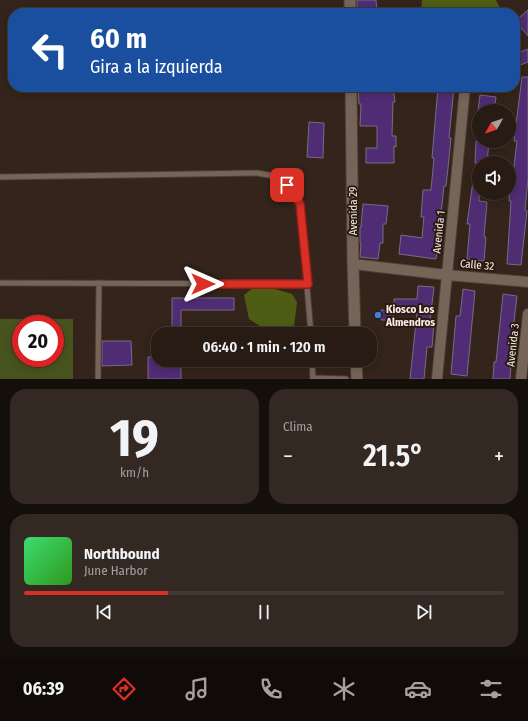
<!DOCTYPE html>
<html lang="es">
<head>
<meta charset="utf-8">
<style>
  body { margin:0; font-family:"Fira Sans Condensed",sans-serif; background:#332822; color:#f1f3f6; height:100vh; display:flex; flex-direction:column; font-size:15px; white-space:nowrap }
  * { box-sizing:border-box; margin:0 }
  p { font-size:13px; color:#a4a1a0 }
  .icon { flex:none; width:22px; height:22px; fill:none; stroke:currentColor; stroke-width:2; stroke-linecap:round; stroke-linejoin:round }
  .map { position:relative; height:379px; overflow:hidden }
  .panel { display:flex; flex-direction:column; gap:10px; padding:10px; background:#150f0b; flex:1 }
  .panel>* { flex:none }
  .hud { position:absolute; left:8px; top:8px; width:512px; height:84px; border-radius:16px; box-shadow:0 2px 10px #0003,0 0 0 1px #433934; background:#1a4fa0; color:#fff; overflow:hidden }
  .needle { width:26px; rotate:230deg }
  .controls { position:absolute; left:472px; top:104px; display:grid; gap:8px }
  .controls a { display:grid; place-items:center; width:44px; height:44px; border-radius:50%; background:#271b14; box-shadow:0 2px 10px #0003,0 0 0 1px #433934; font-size:20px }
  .speed { position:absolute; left:12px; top:315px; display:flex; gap:8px; font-size:20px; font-weight:700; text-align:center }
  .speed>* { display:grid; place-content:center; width:52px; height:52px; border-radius:50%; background:#271b14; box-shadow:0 2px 10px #0003,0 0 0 1px #433934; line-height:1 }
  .speed .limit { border:6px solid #d22; background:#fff; color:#111 }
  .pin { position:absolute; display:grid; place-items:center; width:34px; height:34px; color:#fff; margin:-17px; border-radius:8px; box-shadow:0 2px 6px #0006 }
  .me { position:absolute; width:44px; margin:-22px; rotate:90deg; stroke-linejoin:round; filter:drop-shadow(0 0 3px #0008) }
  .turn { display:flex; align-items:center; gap:14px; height:84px; padding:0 16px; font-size:18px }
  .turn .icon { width:52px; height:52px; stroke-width:2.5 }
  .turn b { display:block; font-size:28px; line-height:34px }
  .big { font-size:30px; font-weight:600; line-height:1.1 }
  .panel .tile { flex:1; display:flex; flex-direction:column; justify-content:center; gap:6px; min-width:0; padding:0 14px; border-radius:16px; background:#332822 }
  .panel .dial { align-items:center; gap:0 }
  .dial b { font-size:52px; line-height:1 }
  .song { display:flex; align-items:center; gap:12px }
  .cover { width:48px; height:48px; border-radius:6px; background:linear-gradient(135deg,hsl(140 70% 55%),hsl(110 70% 35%)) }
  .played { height:4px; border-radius:2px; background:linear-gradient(90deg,#d93025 30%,#433934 30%) }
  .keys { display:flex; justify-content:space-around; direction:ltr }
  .heat { display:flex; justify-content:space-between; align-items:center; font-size:22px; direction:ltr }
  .panel .tiles { flex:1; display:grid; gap:10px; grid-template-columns:1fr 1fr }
  .tile:last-child { grid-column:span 2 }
  .trip { position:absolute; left:151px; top:327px; width:226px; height:40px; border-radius:16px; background:#271b14; box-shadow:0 2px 10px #0003,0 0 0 1px #433934; font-weight:600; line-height:40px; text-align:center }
  .dock { display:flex; height:64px; justify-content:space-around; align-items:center; background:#100b08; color:#a4a1a0 }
  .dock .icon { width:28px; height:28px }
  .dock .on { color:#d93025 }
  .dock b { font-size:18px; color:#f1f3f6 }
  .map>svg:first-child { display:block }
</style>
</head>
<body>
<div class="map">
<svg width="528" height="379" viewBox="0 0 528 379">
  <rect width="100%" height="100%" fill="#34241b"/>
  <path fill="#48541d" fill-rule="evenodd" d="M0,319H73V379H0ZM21,324H55V358H21Z"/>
  <path fill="#4e5d13" d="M422,0H496L501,10L500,13H421Z
    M254,287H268L292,294L297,302L294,327L278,334H273L249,319L244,295Z"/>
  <path fill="#502c75" stroke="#756e80" d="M357,0H376L377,13H357Z
    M528,10V36L515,21Z
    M528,49V62L515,67V54Z
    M522,77H528V179L525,210L527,211L521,265L507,264L511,201H509L510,183H512L517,141H514Z
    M358,87H393L395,102H393L392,136H396V147L394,146V163H366V148H377V126H360L361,104H359Z
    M438,87H454L449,138H451L448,168L446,186H444L436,259L399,254L401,235L422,238L424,217H421L423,190H431L434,158H432Z
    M480,95L496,97L494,111H478Z
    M309,122L324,123L323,158L307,157Z
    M476,141H489L487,163H475Z
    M473,181H479V201L487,202L484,237H486L484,261L467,259L470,224H467Z
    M363,204L388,206L386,224H383V243H380L378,259L360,257L361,243H360V227H361Z
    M418,286L434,287L430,321L434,322L432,347H427L424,379H410L417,313H394V299H417Z
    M463,289L475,291L467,376L451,374L456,316H460Z
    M503,294L517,296L509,363L511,364L510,379H493L494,362H496Z
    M172,298H234V310H181V334H172Z
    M381,310L394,311L393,320H381Z
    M102,341H131L132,365L102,366Z
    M148,357H158V360H181V379H148Z"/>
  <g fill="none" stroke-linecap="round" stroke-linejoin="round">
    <g stroke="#4c3f37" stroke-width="7">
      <path id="service" d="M0,177L257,173L274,176L287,185L300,204L311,334
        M0,283L308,284
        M312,360L313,379
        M313,378L346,379
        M98,379L99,283"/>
    </g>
    <g stroke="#4c3f37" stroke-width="12">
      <path id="minor" d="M353,264L447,275L528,282
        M437,379L465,87
        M521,379L528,314"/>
    </g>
    <g stroke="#4c3f37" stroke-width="13">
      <path id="secondary" d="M350,0V13
        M351,87L353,264L355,334
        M356,360L357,379"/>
    </g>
    <use href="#service" stroke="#776459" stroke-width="5"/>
    <use href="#minor" stroke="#776459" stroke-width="10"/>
    <use href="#secondary" stroke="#776459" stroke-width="11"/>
  </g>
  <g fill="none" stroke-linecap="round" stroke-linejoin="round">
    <g stroke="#8d1f18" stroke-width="10">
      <path id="route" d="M203,284H308L300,204L287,185"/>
    </g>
    <use href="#route" stroke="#d93025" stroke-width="7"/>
  </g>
  <circle fill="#3f7fe0" stroke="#2a1b11" stroke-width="1.5" cx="378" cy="315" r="4"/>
  <g text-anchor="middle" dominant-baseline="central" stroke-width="4" stroke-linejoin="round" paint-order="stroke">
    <g font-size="11" fill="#faefe8" stroke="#2a1b11">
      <text transform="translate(353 211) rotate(-90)">Avenida 29</text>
      <text transform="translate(439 232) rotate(-84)">Avenida 1</text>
      <text transform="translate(477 265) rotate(5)">Calle 32</text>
      <text transform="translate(513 345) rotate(-84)">Avenida 3</text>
    </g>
    <g font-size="11" font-weight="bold" fill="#faefe8" stroke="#2a1b11" text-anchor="start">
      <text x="386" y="309">Kiosco Los<tspan x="386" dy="13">Almendros</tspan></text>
    </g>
  </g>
</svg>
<div class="controls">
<a><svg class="needle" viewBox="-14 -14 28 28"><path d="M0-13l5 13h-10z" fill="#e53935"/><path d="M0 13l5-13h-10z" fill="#a4a1a0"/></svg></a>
<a><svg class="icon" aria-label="sound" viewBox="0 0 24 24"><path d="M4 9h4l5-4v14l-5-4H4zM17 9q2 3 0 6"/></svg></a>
</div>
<div class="speed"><div class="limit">20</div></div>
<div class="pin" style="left:287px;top:185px;background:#d93025"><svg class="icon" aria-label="arrive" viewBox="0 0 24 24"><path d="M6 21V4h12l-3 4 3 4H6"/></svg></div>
<svg class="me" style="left:203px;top:284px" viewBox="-20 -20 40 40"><path d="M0-17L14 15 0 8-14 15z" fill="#d93025" stroke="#fff" stroke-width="4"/></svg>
<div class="trip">06:40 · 1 min · 120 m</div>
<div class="hud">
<div class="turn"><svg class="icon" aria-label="left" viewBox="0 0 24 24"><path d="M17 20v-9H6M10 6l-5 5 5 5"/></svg><div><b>60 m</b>Gira a la izquierda</div></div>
</div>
</div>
<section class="panel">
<div class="tiles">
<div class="tile dial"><b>19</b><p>km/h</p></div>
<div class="tile"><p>Clima</p>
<div class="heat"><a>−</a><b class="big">21.5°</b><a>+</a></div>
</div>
<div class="tile">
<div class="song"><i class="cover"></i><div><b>Northbound</b><p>June Harbor</p></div></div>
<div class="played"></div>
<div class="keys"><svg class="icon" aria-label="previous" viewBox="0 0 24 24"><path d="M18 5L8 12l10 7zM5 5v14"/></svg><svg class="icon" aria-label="pause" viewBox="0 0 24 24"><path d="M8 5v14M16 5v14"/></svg><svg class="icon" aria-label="next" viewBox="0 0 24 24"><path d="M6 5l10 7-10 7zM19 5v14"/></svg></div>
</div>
</div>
</section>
<nav class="dock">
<b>06:39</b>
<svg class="icon on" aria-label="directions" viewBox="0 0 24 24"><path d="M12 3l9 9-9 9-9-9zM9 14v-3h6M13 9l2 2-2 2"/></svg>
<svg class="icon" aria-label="music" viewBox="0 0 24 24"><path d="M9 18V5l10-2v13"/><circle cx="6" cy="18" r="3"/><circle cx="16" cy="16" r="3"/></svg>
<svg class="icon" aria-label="phone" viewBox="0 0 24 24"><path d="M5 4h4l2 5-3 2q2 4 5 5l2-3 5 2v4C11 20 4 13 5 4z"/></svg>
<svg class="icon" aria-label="climate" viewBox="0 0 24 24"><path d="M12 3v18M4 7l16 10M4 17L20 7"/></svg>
<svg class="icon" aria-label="car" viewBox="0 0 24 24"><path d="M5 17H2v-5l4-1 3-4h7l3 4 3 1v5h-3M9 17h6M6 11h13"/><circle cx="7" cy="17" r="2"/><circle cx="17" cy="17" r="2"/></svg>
<svg class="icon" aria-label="filters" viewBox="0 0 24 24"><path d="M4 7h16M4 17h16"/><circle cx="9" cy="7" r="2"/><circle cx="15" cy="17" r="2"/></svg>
</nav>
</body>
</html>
